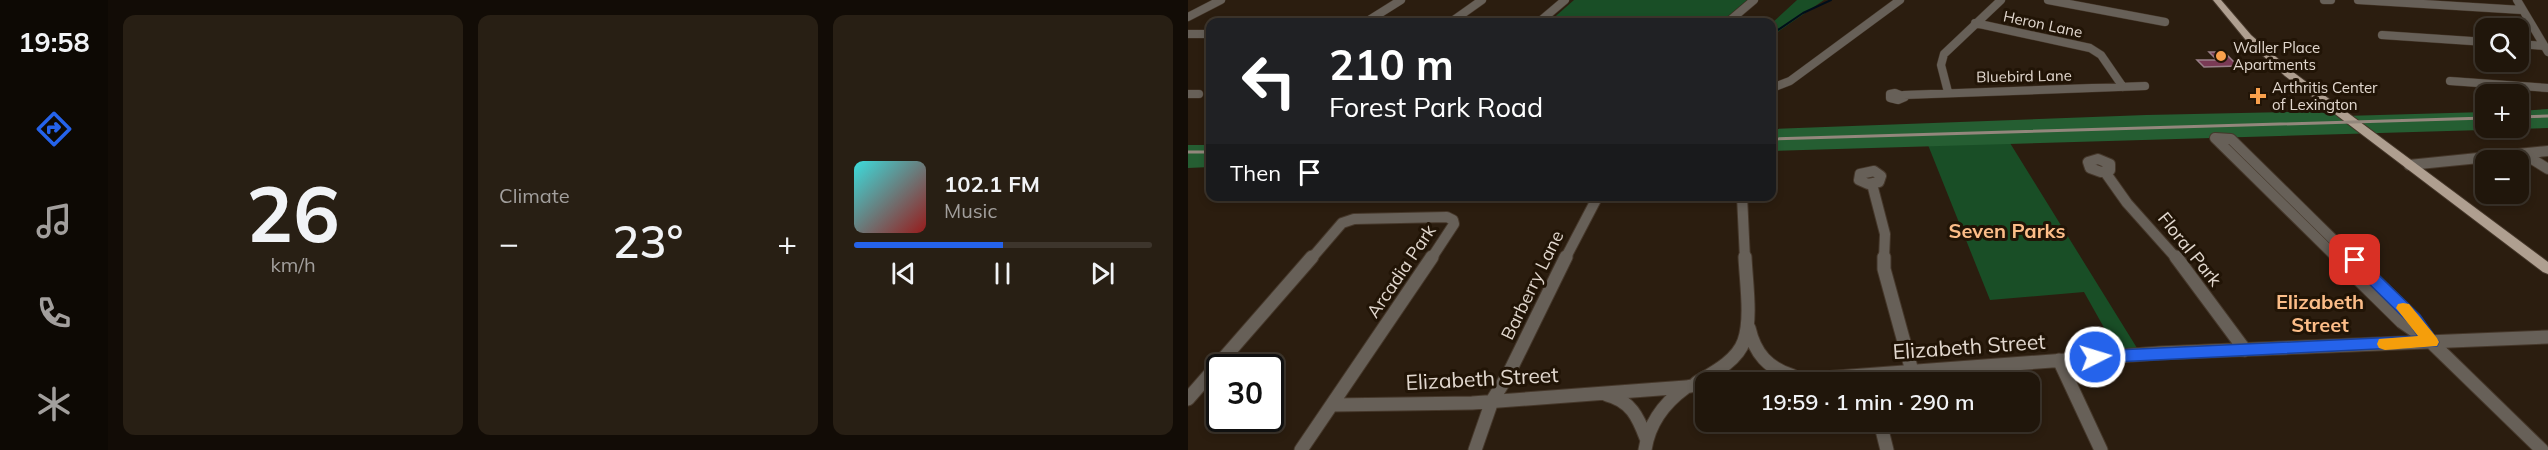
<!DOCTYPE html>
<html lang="en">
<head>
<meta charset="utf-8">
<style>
  body { margin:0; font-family:Mulish,sans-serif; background:#281f14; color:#f1f3f6; height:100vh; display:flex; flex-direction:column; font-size:22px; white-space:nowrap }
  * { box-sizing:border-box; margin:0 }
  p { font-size:20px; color:#a29f9d }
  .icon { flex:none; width:33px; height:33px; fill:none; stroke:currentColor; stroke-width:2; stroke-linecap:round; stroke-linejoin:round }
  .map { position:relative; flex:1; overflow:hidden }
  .details { display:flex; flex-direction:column; gap:15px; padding:15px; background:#120c06; width:1080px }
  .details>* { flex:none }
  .top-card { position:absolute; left:18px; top:18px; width:570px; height:183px; border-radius:12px; box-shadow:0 3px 9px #0003,0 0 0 2px #3d352c; background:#202124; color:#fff; overflow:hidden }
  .tools { position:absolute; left:1287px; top:18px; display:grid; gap:12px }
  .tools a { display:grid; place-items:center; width:54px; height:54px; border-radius:12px; background:#20160b; box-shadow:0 3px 9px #0003,0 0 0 2px #3d352c; font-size:30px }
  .speed { position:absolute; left:18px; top:354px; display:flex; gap:12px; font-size:30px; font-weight:700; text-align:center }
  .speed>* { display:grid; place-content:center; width:78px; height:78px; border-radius:50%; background:#20160b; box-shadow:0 3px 9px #0003,0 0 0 2px #3d352c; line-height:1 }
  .speed .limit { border:3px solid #111; border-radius:9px; background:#fff; color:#111 }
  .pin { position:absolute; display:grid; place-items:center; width:51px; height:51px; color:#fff; margin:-26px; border-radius:12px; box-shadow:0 3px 9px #0006 }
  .me { position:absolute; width:66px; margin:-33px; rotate:85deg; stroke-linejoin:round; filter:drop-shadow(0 0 4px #0008) }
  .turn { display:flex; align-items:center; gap:21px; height:126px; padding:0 24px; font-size:27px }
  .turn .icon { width:78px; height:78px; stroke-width:2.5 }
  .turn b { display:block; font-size:42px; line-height:51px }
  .then { display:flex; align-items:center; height:57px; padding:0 24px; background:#0003; gap:12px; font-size:22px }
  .big { font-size:45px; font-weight:600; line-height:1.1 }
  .details .widget { flex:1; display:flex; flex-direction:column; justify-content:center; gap:9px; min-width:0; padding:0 21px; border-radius:12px; background:#281f14 }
  .details .dial { align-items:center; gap:0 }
  .dial b { font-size:78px; line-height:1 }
  .song { display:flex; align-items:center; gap:18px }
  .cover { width:72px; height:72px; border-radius:9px; background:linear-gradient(135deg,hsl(180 70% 55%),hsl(0 70% 35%)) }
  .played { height:6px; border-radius:3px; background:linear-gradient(90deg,#2563eb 50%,#3d352c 50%) }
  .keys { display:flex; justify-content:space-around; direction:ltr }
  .heat { display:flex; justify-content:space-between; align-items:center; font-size:33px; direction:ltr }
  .details .tiles { flex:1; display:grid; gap:15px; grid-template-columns:repeat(3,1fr) }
  .trip { position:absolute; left:507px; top:372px; width:345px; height:60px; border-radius:12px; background:#20160b; box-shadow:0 3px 9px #0003,0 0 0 2px #3d352c; font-weight:600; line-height:60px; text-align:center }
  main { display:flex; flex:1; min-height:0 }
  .menu { display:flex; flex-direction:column; width:108px; justify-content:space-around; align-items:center; background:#0d0904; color:#a29f9d }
  .menu .icon { width:42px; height:42px }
  .menu .active { color:#2563eb }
  .menu b { font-size:27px; color:#f1f3f6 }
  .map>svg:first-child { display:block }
</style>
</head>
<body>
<main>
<nav class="menu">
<b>19:58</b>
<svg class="icon active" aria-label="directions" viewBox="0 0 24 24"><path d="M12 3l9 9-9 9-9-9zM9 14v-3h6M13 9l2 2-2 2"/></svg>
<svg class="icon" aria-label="music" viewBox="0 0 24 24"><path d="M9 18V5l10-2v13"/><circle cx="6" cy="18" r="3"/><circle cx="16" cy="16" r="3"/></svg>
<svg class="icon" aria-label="phone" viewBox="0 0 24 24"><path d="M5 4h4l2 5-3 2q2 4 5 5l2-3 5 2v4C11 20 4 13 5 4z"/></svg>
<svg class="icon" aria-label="climate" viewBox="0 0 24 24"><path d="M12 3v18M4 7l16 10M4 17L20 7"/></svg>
</nav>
<section class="details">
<div class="tiles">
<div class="widget dial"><b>26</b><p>km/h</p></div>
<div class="widget"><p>Climate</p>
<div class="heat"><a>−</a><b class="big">23°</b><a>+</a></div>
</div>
<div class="widget">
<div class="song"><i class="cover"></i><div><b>102.1 FM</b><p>Music</p></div></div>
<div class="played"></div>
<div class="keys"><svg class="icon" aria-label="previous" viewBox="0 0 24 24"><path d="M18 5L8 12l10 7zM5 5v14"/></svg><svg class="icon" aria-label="pause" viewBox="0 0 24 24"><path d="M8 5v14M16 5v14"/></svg><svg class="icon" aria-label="next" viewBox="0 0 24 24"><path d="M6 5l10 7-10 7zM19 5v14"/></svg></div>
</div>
</div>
</section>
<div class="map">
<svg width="1360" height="450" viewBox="0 0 1360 450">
  <rect width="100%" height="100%" fill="#2b1d0f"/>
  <path fill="#194e26" d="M386,0H559L533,22H361Z
    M609,0H636L584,36V23Z
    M822,143L949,348L928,349L896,292L802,300L740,145Z"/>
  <path fill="#255e32" d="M1360,109V128L584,151V129L958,115L1149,111L1156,116L1297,112L1298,128H1330L1331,111Z
    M0,145H22V167L0,168Z"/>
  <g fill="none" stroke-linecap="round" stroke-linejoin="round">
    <path stroke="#000e1a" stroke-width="2" d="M584,34L615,13L643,0"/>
  </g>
  <path fill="#7a3a55" stroke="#997f88" stroke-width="1.5" d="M1021,52H1036L1050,66L1016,67L1009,60H1029Z"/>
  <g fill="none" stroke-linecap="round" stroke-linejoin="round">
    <g stroke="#45372a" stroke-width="9">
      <path id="minor-far2" d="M860,0L977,22
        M1136,0H1143
        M1170,0L1334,10
        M1329,0L1360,52
        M0,17L33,0
        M178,22L213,0
        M263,22L294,0
        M351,22L377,0
        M540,22L566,0
        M787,23L902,48L913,55L935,87
        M0,34H22
        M1194,35L1298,42
        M1330,44L1356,46
        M1262,81L1360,88
        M584,88L602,81L712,0
        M760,92L753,65L756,54L813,0
        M707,93L717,97L710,100L702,98V94Z
        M0,94H11
        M716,95L957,86"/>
    </g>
    <g stroke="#45372a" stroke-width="12">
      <path id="minor-far1" d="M1336,154L1360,169
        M910,159L922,164V170L913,172L902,168L900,162Z
        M1221,165L1360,151
        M686,171L693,176L691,182L680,184L671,180L672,174Z
        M917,172L939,203L989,259
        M684,184L697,234L696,259
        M554,196L557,259
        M123,259L154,223L166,219L259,217L265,220L266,224L243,259
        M377,259L410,196
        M1150,259L1027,138L1043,139L1165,259"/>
    </g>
    <g stroke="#45372a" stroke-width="15">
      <path id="minor" d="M696,257V269L724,371
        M988,257L1057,350
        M1148,257L1214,322L1243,342
        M1163,257L1226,319L1243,342
        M561,328C567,354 580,368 605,376
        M1243,342L1354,450
        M871,360L913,450
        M528,382L622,379L972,353L1360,337
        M508,383C525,373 549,361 556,341C564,319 558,281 557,257
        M419,395C443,401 450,417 458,438
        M0,399L124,257
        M144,405L284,403L498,387L518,383
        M692,422L699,450
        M113,450L244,257
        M287,450L304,401L320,375L378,257
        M457,450C461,423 475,404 497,388"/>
    </g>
    <g stroke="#45372a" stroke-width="2">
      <path id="major" d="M1025,0H1033L1063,35L1105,72L1360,262V274L1355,272L1097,76L1057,39Z"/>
    </g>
    <use href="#minor-far2" stroke="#676058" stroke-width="8"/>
    <use href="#minor-far1" stroke="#676058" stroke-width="10"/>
    <use href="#minor" stroke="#676058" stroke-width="13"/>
    <use href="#major" fill="#af9f90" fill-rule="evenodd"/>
    <path stroke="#93877c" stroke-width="3" d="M1330,117L1360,116
      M584,139L1298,118
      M0,152H22"/>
  </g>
  <path fill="#2563eb" stroke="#184099" stroke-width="1.5" d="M1167,256L1172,257L1232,315L1251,342L1249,346L907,363L901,362L898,357L901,353L907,351L1230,336L1221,323L1161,264L1159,260L1161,257Z"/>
  <path fill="#f59e0b" d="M1215,303L1221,304L1249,338L1251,342L1249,346L1197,350L1191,348L1189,344L1191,339L1230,336L1208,308L1210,304Z"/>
  <g fill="#f9a04c" stroke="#211406" stroke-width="2">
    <circle cx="1033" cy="56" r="6"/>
    <path d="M1067 87h6v6h6v6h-6v6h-6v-6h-6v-6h6z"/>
  </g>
  <g text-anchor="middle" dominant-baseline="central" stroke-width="6" stroke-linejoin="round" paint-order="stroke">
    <g font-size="15" fill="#e2d8cf" stroke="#211406">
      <text transform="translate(855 24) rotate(12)">Heron Lane</text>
      <text transform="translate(836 76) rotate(-1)">Bluebird Lane</text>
    </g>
    <g font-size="15" fill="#e2d8cf" stroke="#211406" text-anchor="start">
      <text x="1045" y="47">Waller Place<tspan x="1045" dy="17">Apartments</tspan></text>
      <text x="1084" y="87">Arthritis Center<tspan x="1084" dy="17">of Lexington</tspan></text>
    </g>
    <g font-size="18" fill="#e2d8cf" stroke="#211406">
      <text transform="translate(1002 249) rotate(51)">Floral Park</text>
      <text transform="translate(213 271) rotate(-56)">Arcadia Park</text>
      <text transform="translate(344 285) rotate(-64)">Barberry Lane</text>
    </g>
    <g font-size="20" font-weight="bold" fill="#fcbd88" stroke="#211406">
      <text x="819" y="230">Seven Parks</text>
      <text x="1132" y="301">Elizabeth<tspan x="1132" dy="23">Street</tspan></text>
    </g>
    <g font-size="21" fill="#e2d8cf" stroke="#211406">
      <text transform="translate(781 346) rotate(-4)">Elizabeth Street</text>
      <text transform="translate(294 378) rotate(-3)">Elizabeth Street</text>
    </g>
  </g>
</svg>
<div class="tools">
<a><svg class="icon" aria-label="search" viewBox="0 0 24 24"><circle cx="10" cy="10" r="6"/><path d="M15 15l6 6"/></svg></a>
<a>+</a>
<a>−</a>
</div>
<div class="speed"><div class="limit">30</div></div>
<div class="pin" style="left:1167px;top:260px;background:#d93025"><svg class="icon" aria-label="arrive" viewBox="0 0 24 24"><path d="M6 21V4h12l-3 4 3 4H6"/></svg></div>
<svg class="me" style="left:907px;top:357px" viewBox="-20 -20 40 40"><circle r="17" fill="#2563eb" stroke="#fff" stroke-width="3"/><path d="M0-11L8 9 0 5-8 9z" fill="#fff"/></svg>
<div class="trip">19:59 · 1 min · 290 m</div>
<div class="top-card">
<div class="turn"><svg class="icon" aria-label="left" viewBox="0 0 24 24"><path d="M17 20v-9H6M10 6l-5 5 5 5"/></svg><div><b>210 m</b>Forest Park Road</div></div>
<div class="then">Then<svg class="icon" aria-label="arrive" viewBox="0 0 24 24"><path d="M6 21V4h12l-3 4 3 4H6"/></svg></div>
</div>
</div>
</main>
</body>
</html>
